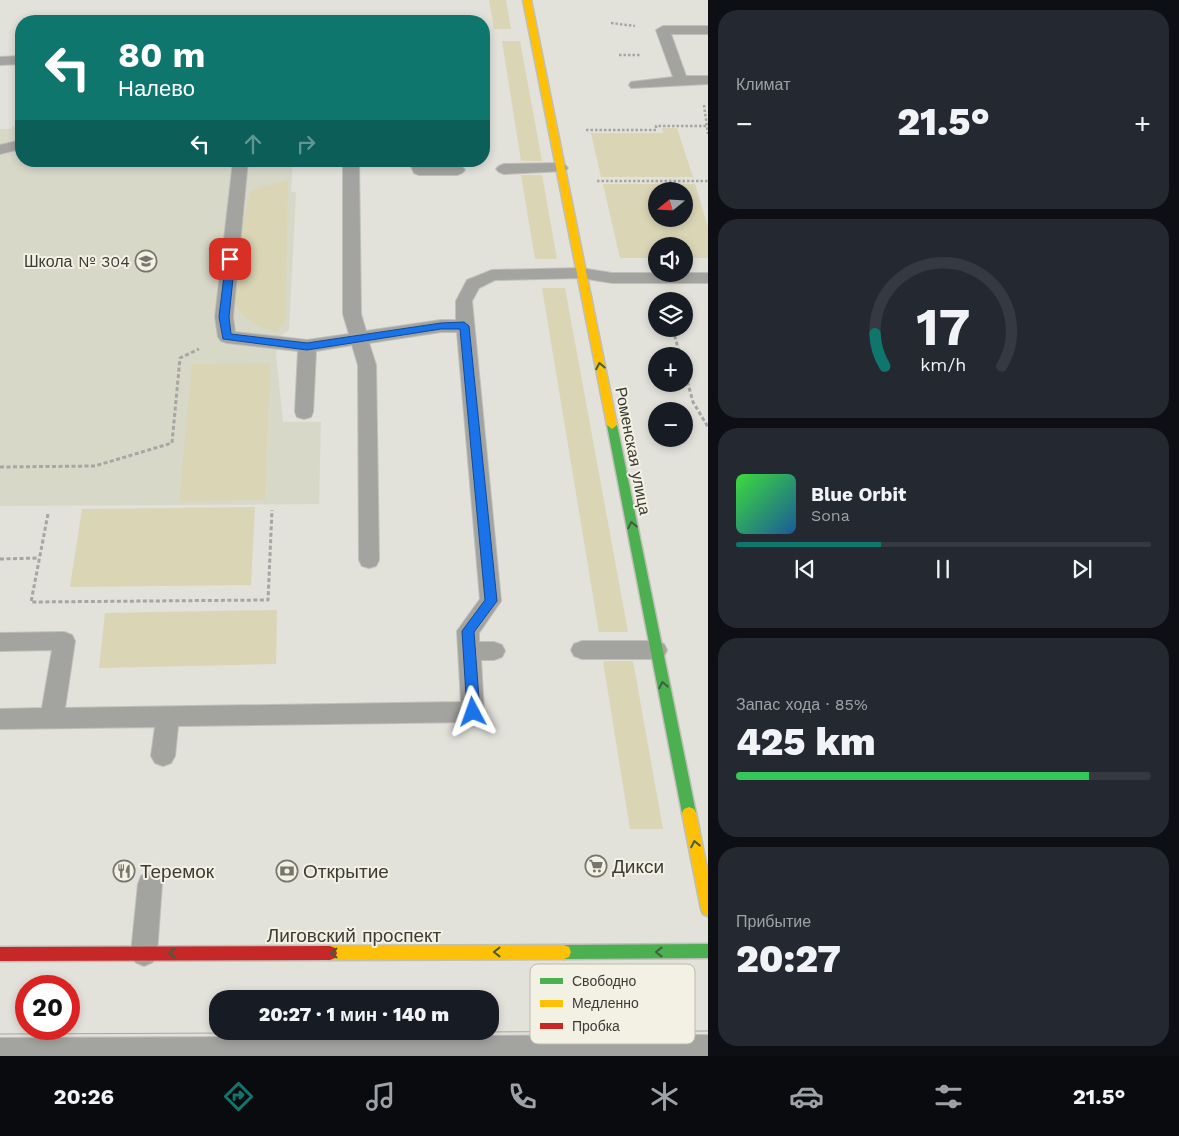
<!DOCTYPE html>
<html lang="ru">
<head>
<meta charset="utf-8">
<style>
  body { margin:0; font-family:"Work Sans",sans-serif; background:#242831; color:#f1f3f6; height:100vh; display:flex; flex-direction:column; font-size:19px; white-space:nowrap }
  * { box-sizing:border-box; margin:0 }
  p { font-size:16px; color:#9ea1a6 }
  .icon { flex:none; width:28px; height:28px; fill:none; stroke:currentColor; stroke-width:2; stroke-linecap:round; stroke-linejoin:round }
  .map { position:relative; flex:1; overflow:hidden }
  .panel { display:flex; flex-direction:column; gap:10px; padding:10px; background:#0d0f14; width:471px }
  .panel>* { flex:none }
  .banner { position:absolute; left:15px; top:15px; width:475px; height:152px; border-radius:20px; box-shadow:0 2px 8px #0003; background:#0f766e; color:#fff; overflow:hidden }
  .needle { width:32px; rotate:252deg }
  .buttons { position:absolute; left:648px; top:182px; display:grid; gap:10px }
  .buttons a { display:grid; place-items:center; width:45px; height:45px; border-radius:50%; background:#171b24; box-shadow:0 2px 8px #0003; font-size:25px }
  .speed { position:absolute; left:15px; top:975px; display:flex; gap:10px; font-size:25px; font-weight:700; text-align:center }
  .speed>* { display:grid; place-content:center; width:65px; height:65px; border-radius:50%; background:#171b24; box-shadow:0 2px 8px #0003; line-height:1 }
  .speed .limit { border:8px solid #d22; background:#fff; color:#111 }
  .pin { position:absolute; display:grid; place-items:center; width:42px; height:42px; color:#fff; margin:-21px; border-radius:10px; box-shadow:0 2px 8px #0006 }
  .me { position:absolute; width:55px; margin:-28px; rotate:356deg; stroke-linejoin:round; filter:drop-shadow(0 0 4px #0008) }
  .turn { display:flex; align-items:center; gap:18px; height:105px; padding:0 20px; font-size:22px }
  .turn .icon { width:65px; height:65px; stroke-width:2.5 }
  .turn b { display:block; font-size:35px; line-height:42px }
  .lanes { display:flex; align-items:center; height:48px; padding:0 20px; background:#0003; justify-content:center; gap:25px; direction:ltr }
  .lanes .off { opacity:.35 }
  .big { font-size:38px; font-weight:800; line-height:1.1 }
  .panel .card { flex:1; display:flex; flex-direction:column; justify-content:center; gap:8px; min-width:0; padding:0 18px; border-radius:20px; background:#242831 }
  .panel .dial { align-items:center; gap:0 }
  .dial svg { height:130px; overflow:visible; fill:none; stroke:#363941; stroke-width:7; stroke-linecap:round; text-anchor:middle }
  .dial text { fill:#f1f3f6; stroke:none }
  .song { display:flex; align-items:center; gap:15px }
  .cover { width:60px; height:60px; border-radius:8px; background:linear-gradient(135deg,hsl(120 70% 55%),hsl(210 70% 35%)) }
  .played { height:5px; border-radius:2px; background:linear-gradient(90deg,#0f766e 35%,#363941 35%) }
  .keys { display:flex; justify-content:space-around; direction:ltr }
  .heat { display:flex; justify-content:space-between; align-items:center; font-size:28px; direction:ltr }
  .charge { height:8px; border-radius:4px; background:linear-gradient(90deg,#34c759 85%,#363941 0) }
  .trip { position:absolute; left:209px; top:990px; width:290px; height:50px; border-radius:20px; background:#171b24; box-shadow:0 2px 8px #0003; font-weight:800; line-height:50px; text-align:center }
  .tab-bar { display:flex; height:80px; justify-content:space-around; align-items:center; background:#090b0e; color:#9ea1a6 }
  .tab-bar .icon { width:35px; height:35px }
  .tab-bar .active { color:#0f766e }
  .tab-bar b { font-size:22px; color:#f1f3f6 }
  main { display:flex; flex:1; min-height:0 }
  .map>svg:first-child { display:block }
</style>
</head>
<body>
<main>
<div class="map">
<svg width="708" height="1056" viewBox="0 0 708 1056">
  <rect width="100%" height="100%" fill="#e2e1da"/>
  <path fill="#d8d8c9" d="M12,126H21V161H293L291,192H296L289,330L281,336L276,354L283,422H321L319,504L0,506V129H11Z"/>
  <path fill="#d9d5b5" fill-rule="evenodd" d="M489,0H506L511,29H494Z
    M502,41H520L542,161H521Z
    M662,128H677L693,177H601L591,133H663Z
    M521,175H542L557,259H535Z
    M288,180L285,321L276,332C249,324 233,313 229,284L250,192L257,188Z
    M603,184H695L708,227V258H684V246H656V258H620ZM684,191V219H656V191Z
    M542,288H565L628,632H599Z
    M270,363L265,500L179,501L192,364Z
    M255,507L251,585L70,587L82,509Z
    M277,610L276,664L99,668L105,613Z
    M603,661H633L663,829H630Z"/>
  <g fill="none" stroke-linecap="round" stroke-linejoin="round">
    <g stroke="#c0bfba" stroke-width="2">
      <path id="lane" d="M663,26H708V34H671L686,76H708V84L631,88L629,85L631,82L673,77L656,30Z
        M21,56V64L0,65V57Z
        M21,140V149L0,154V145Z
        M233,161H248L233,317L235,332L307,340L349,334L343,314V161H359L361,314L366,331L441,320H456V301L467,280L492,270L581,268L612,273H708V283H612L581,278L495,280L479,288L472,301L501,601L479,633V642H494L502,645L505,651L502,657L494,660H481L484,712L481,719L473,722L178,726L175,756L171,763L163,766L155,763L151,756L155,727L0,729V709L42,708L52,650L0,651V633L64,632L72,635L75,641L65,708L461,702L457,631L480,599L457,332H441L369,343L376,365L379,560L376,566L369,568L362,566L359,560L358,365L352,345L316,351L313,412L311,417L304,419L297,417L295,412L298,351L227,343L221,341L218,337L215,317Z
        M409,161H424L425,165L462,167L465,170L462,173L457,175H419L414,173Z
        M560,163L565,165L568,168L565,171L504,174L499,172L496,169L499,166L504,164Z
        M582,641H656L664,644L667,650L664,656L656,659H582L574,656L571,650L574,644Z
        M150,872L159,876L162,884L157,953L153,962L144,966L135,962L131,953L138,884L141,876Z
        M708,1035V1056H0V1038Z"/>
    </g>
    <g stroke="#c0bfba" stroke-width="3">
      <path id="fast" d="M612,421L617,425L696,813L694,817L689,819L684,817L682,813L607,425Z
        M708,944V958L564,959L559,957L557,952L559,947L564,945Z"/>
    </g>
    <g stroke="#c0bfba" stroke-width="3">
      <path id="slow" d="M523,0H531L617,425L612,429L607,425Z
        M689,807L694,809L696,813L708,873V916L703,914L701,909L682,813L684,809Z
        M564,945L569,947L571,952L569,957L564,959L330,960L325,958L323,953L325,948L330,946Z"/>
    </g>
    <g stroke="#c0bfba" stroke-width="3">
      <path id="jam" d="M330,946L335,948L337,953L335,958L330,960L0,961V947Z"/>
    </g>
    <path stroke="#a6a6a3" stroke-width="2.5" stroke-dasharray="2.5 2" stroke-linecap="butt" d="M611,23L635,26
      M619,55H641
      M704,105L708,134
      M586,130H656V126H708
      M597,181H708"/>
    <path stroke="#a6a6a3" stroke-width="3" stroke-dasharray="4 2.5" stroke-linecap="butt" d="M673,329L680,356
      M684,369L693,402L708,427
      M0,467L95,466L172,443L180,358L199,349
      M48,514L31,602L268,600L272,510
      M0,559L39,558"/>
    <use href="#lane" fill="#a3a3a0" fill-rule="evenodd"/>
    <use href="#fast" fill="#4caf50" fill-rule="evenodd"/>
    <use href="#slow" fill="#ffc107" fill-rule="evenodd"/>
    <use href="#jam" fill="#c62828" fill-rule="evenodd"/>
    <path stroke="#a8a8a3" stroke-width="1" d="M0,1034L708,1031"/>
  </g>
  <defs><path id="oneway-chevron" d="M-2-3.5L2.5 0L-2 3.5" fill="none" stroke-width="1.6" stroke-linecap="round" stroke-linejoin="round" transform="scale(1.25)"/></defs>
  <g stroke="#415e3e">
    <use href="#oneway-chevron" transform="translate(600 366) rotate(-101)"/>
    <use href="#oneway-chevron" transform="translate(632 525) rotate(-101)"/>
    <use href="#oneway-chevron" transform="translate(663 685) rotate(-101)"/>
    <use href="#oneway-chevron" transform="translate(695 844) rotate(-101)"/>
    <use href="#oneway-chevron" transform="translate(497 952) rotate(180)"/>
    <use href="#oneway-chevron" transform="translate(659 952) rotate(180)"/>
    <use href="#oneway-chevron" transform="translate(172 953) rotate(180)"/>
    <use href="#oneway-chevron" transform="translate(334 953) rotate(180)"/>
  </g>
  <path fill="#1a73e8" stroke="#114b97" d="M230,256L235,259L229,317L231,334L307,343L441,323L464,322L469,326L497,601L474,632L480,712L478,716L473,717L469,716L467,712L462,631L485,600L460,329H441L307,350L223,339L219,317L226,259Z"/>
  <defs>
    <g id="school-ring" transform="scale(1.125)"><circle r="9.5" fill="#f3f1e3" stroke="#76766f" stroke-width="1.5"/><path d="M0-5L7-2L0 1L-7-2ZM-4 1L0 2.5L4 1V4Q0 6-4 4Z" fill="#76766f"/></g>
    <g id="supermarket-ring" transform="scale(1.125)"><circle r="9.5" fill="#f3f1e3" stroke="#76766f" stroke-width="1.5"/><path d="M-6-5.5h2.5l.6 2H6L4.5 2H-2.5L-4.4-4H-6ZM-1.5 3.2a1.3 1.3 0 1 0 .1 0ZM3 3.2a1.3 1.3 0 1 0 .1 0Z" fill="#76766f"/></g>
    <g id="restaurant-ring" transform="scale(1.125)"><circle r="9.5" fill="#f3f1e3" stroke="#76766f" stroke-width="1.5"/><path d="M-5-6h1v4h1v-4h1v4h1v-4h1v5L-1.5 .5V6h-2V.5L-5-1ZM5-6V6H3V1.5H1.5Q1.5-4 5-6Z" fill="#76766f"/></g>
    <g id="bank-ring" transform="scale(1.125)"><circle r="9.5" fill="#f3f1e3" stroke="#76766f" stroke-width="1.5"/><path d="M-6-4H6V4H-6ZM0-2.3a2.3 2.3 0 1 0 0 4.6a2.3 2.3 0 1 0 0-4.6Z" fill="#76766f"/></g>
  </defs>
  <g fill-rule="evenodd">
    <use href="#school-ring" x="146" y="261"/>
    <use href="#supermarket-ring" x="596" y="866"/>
    <use href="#restaurant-ring" x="124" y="871"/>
    <use href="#bank-ring" x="287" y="871"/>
  </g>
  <g text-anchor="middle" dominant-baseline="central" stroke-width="4" stroke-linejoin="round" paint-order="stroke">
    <g font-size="16" fill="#3c3c36" stroke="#f3f1e3" text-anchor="end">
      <text x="130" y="261">Школа № 304</text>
    </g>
    <g font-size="16" fill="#3c3c36" stroke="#f3f1e3">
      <text transform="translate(633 451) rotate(79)">Роменская улица</text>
    </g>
    <g font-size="19" fill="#3c3c36" stroke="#f3f1e3" text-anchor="start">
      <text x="612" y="866">Дикси</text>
      <text x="140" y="871">Теремок</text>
      <text x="303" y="871">Открытие</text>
    </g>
    <g font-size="19" fill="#3c3c36" stroke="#f3f1e3">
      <text x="354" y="935">Лиговский проспект</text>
    </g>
  </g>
  <rect x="530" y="964" width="165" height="80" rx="8" fill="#f3f1e3" stroke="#bcbbaf" stroke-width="1"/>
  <rect x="540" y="978" width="23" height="6" fill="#4caf50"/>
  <rect x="540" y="1000" width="23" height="7" fill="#ffc107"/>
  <rect x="540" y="1023" width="23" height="6" fill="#c62828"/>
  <g font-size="14" fill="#3c3c36">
    <text x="572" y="986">Свободно</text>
    <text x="572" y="1008">Медленно</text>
    <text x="572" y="1031">Пробка</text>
  </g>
</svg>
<div class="buttons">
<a><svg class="needle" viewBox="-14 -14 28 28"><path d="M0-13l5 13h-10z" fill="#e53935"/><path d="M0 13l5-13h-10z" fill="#9ea1a6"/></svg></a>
<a><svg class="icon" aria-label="sound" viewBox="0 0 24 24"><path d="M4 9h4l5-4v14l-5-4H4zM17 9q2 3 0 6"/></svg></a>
<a><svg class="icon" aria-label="layers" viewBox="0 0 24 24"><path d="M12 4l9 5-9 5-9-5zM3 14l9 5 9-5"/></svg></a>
<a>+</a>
<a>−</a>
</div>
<div class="speed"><div class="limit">20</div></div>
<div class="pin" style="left:230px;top:259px;background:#d93025"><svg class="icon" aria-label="arrive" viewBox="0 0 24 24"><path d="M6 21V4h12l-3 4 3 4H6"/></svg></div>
<svg class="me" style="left:473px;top:712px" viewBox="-20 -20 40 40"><path d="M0-17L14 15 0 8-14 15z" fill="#1a73e8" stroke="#fff" stroke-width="4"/></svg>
<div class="trip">20:27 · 1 мин · 140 m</div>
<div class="banner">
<div class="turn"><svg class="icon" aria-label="left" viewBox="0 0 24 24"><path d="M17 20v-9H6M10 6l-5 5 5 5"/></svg><div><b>80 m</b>Налево</div></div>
<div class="lanes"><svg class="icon" aria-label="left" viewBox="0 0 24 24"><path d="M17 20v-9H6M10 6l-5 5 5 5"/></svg><svg class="icon off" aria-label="ahead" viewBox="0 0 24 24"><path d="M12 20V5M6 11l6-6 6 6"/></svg><svg class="icon off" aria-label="right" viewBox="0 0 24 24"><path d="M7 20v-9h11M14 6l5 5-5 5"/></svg></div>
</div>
</div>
<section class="panel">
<div class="card"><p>Климат</p>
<div class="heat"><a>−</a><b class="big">21.5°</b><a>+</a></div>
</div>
<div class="card dial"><svg viewBox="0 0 100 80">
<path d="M14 69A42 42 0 1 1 86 69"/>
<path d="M14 69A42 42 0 0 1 8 49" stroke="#0f766e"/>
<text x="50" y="56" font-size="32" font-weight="700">17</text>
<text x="50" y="72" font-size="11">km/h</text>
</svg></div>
<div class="card">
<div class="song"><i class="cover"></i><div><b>Blue Orbit</b><p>Sona</p></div></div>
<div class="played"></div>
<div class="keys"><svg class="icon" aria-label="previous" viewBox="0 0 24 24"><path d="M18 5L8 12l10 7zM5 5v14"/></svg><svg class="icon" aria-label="pause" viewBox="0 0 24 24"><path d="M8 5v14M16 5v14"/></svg><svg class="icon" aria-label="next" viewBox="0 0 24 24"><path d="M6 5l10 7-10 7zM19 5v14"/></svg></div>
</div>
<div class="card"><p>Запас хода · 85%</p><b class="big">425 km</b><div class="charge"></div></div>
<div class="card"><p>Прибытие</p><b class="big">20:27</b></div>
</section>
</main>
<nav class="tab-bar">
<b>20:26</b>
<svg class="icon active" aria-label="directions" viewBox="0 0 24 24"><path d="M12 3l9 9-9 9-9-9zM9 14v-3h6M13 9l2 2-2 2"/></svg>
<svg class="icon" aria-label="music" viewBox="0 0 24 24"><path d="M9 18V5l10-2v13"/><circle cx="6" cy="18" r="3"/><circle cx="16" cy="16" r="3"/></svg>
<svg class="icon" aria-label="phone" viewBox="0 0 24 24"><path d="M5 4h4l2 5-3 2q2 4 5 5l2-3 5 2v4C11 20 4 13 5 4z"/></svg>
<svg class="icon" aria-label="climate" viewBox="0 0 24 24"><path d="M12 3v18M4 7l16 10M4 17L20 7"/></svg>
<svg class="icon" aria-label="car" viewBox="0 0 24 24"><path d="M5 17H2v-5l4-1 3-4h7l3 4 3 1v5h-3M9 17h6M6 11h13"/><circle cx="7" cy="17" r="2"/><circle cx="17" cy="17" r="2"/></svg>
<svg class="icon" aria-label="filters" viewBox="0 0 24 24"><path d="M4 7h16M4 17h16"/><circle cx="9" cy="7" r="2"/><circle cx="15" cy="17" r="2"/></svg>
<b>21.5°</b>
</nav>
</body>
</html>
